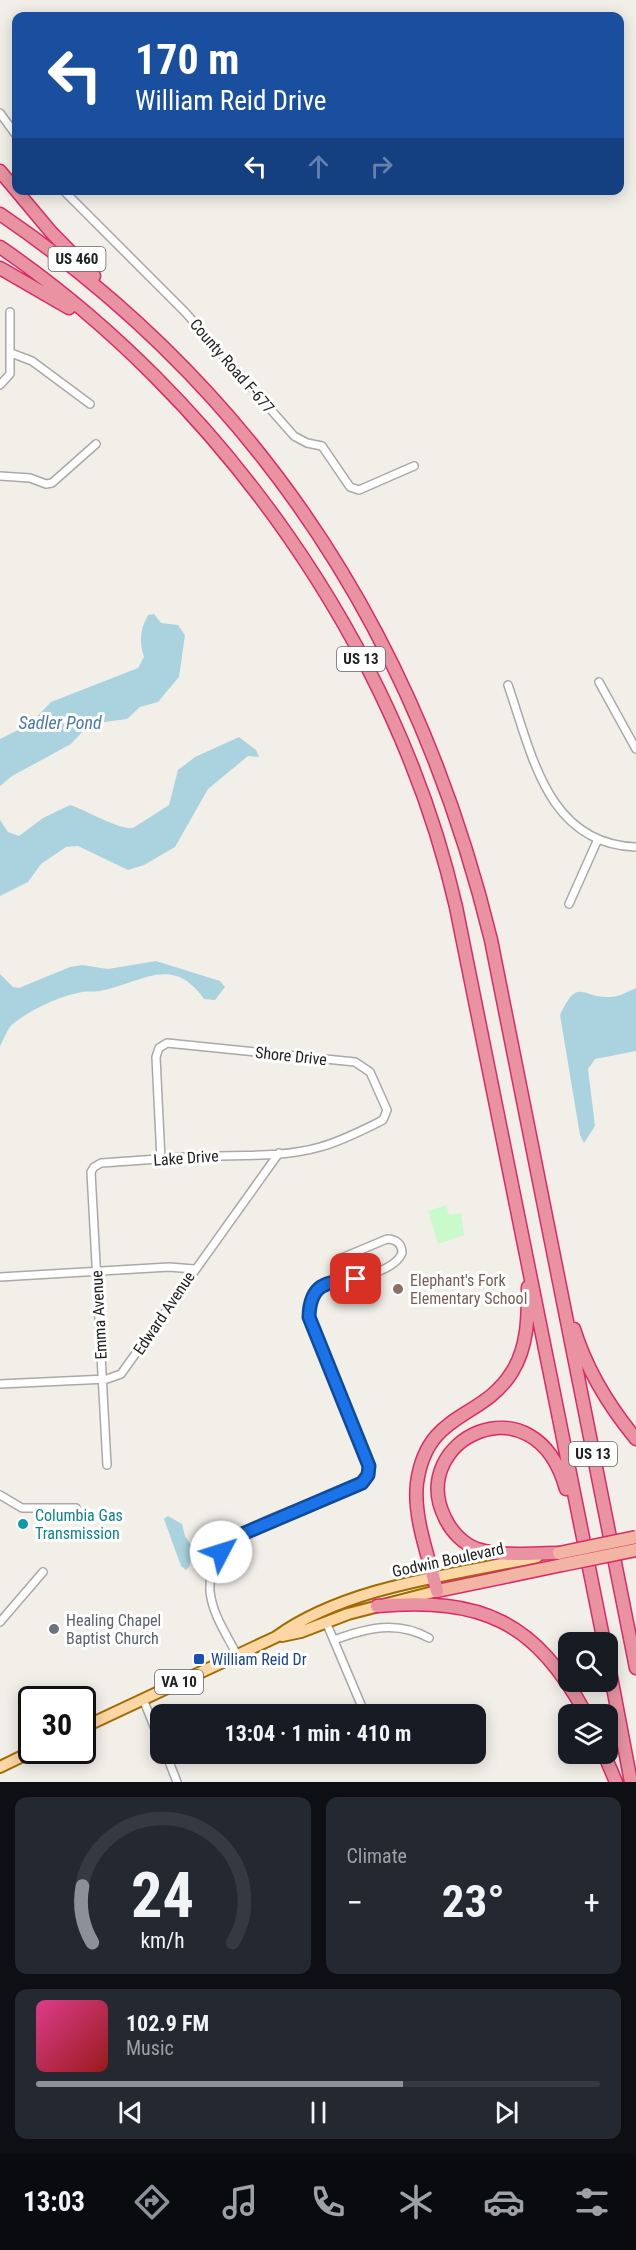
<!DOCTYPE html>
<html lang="en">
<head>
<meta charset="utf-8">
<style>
  body { margin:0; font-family:"Roboto Condensed",sans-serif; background:#242831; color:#f1f3f6; height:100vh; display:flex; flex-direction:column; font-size:22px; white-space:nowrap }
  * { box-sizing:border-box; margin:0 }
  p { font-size:20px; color:#9ea1a6 }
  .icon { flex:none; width:33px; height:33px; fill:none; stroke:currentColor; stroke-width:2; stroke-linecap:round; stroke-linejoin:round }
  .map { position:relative; height:1782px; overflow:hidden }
  .panel { display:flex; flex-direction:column; gap:15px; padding:15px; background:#0d0f14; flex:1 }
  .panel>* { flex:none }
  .guide { position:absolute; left:12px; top:12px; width:612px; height:183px; border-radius:12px; box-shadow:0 3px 15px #0003; background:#1a4fa0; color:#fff; overflow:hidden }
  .buttons { position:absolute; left:558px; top:1632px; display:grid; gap:12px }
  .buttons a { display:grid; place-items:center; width:60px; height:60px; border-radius:12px; background:#171b24; box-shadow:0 3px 15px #0003; font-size:30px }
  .speed { position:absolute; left:18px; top:1686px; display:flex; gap:12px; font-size:30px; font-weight:700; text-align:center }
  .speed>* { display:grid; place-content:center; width:78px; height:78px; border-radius:50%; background:#171b24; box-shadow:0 3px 15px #0003; line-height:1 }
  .speed .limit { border:3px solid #111; border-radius:9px; background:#fff; color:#111 }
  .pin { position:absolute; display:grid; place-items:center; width:51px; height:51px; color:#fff; margin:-26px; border-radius:12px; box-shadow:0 3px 9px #0006 }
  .me { position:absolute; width:66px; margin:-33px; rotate:50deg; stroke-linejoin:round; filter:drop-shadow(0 0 4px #0008) }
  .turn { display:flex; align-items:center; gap:21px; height:126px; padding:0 24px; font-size:27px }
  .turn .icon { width:78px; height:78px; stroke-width:2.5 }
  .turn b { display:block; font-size:42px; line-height:51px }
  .lanes { display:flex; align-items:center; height:57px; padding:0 24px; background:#0003; justify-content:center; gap:30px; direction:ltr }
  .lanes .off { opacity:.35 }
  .big { font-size:45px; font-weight:700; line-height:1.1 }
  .panel .card { flex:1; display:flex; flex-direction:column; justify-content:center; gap:9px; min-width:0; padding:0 21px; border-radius:12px; background:#242831 }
  .panel .dial { align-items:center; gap:0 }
  .dial svg { height:156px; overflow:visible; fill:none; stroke:#363941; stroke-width:7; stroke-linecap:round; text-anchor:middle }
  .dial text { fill:#f1f3f6; stroke:none }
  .song { display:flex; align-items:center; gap:18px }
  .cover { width:72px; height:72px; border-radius:9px; background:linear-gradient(135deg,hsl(330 70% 55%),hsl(0 70% 35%)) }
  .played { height:6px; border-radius:3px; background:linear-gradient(90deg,#8c9099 65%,#363941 65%) }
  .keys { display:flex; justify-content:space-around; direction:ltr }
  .heat { display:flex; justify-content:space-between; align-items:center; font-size:33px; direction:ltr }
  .panel .tiles { flex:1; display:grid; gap:15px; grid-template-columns:1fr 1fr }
  .card:last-child { grid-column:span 2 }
  .trip { position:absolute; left:150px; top:1704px; width:336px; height:60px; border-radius:12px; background:#171b24; box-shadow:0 3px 15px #0003; font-weight:700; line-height:60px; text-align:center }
  .tab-bar { display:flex; height:96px; justify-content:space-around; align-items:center; background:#090b0e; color:#9ea1a6 }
  .tab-bar .icon { width:42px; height:42px }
  .tab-bar .on { color:#8c9099 }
  .tab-bar b { font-size:27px; color:#f1f3f6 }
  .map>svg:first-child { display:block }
</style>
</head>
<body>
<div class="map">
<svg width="636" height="1782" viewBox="0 0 636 1782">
  <rect width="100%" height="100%" fill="#f2efe9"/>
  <path fill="#c8facc" d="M446,1205L449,1215L461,1213L464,1235L438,1244L428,1211Z"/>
  <path fill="#aad3df" d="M154,614L161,623L178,625L185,635L179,677L158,702L140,707L127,719L97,723L83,731L71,744L12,776L0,786V739L30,724L51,702L138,668L144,657C139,641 140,629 148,615Z
    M239,737L256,750L259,757L248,756L208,789L175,847L144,865L128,870L78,846L66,847L41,864L28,882L0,896V820L8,832L19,836L43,818L70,805C86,810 119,830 133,828L169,805L178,770L195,757Z
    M156,961L220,981L225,987L215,1000L204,999C172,953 140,984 100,991C94,992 88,991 82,992C60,996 32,1009 14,1023C8,1027 4,1039 0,1046V974L13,987L19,988L70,967L82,965L108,969Z
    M636,988V1051L595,1059L588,1069L595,1126L584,1143L580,1135L560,1015C578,976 582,998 609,997C619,997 627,992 636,988Z
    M168,1516L182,1524L185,1536L194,1549L189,1567L186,1570L181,1566L164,1519Z"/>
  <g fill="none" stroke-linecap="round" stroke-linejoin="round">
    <g stroke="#a9a9a9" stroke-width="10">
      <path id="minor" d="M0,113L16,135
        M63,190L185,312L294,436L307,443L322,446L350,487L359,490L414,466
        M11,353L32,361L90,404
        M0,385L10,374V312
        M0,476L30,478L46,484L52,483L96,444
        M599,682L636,749
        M508,685C532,754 547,844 636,847
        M569,904L598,839
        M387,1239C396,1239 402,1244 402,1253C395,1271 353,1281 335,1280L344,1257Z
        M0,1277L169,1267L194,1269
        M0,1384L107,1379L121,1374L279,1153
        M107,1465L91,1172L94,1167L101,1163C137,1161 174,1157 211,1156C246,1155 286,1157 320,1147C342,1141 363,1130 383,1120L387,1110L370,1072L355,1062L167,1043L159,1048L156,1057L161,1160
        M0,1495L22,1508H76
        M0,1622L43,1572
        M326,1622L365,1714
        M334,1640C367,1628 397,1620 429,1638
        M237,1655C227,1635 212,1614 210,1591C209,1573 217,1553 230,1541C255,1520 328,1498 362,1483L368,1475L369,1465L309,1317C310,1300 318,1284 335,1280
        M143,1699L160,1741
        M166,1754L177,1782"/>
    </g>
    <g stroke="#a06b00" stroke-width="14">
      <path id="primary" d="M282,1636L301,1632L348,1614L437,1591
        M82,1728L276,1637C346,1586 453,1575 537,1557
        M0,1767L35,1750"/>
    </g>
    <g stroke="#dc2a67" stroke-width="15">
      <path id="trunk" d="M437,1591L562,1565"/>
    </g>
    <g stroke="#dc2a67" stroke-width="15">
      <path id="motorway" d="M0,171L51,232L94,276
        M0,214C260,391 417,637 491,940L636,1668
        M0,247C219,397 397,647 456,907L604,1642
        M0,268L69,308
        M574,1329C587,1371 608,1405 636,1439
        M559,1553C534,1553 502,1557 477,1549C463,1544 451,1531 445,1518C406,1440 535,1376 566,1489
        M437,1591C429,1557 413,1518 417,1483C427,1410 482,1421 512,1372C528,1347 528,1316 528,1287
        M377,1606C482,1597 535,1621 586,1714
        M608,1661L631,1782
        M604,1754L616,1782"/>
    </g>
    <use href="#minor" stroke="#fff" stroke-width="7"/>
    <use href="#primary" stroke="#fcd6a4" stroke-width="10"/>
    <use href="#trunk" stroke="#f2b4a3" stroke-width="12"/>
    <use href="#motorway" stroke="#e892a2" stroke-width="12"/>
    <g stroke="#dc2a67" stroke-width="15" stroke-linecap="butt">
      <path id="trunk-bridge" d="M559,1553L636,1537
        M562,1565L636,1550"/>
    </g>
    <use href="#trunk-bridge" stroke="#f2b4a3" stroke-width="12"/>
  </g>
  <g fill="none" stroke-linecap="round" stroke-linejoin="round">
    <g stroke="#114b97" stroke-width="15">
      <path id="route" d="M221,1552L240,1535L362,1483L368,1475L369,1466L309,1317C310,1282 328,1282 356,1279"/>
    </g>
    <use href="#route" stroke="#1a73e8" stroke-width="10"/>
  </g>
  <circle fill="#8d6e63" stroke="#fff" stroke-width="2" cx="398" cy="1289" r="6"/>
  <circle fill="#0f9aa8" stroke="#fff" stroke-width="2" cx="23" cy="1524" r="6"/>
  <circle fill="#6b7280" stroke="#fff" stroke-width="2" cx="54" cy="1629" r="6"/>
  <rect fill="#1a4fb4" stroke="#fff" stroke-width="2" x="193" y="1653" width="12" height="12" rx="3"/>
  <g text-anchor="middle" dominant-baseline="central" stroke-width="6" stroke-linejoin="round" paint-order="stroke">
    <g fill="#fff" stroke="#646464" stroke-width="1.5">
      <rect x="48.5" y="247" width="57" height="24" rx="4.5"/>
      <rect x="337" y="647" width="48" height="24" rx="4.5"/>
      <rect x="569" y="1442" width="48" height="24" rx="4.5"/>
      <rect x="155" y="1670" width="48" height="24" rx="4.5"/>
    </g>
    <g font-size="15" font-weight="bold" fill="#222">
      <text x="77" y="259">US 460</text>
      <text x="361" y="659">US 13</text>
      <text x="593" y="1454">US 13</text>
      <text x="179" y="1682">VA 10</text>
    </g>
    <g font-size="16" fill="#222" stroke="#fff">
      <text transform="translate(232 366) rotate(49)">County Road F-677</text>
      <text transform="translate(291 1056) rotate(6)">Shore Drive</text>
      <text transform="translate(186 1158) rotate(-4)">Lake Drive</text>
      <text transform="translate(164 1313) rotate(-56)">Edward Avenue</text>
      <text transform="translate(99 1315) rotate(-93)">Emma Avenue</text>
      <text transform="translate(448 1560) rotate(-12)">Godwin Boulevard</text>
    </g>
    <g font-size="16" fill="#785e54" stroke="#fff" text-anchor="start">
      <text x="410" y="1280">Elephant's Fork<tspan x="410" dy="18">Elementary School</tspan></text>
    </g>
    <g font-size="16" fill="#0d838f" stroke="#fff" text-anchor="start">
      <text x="35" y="1515">Columbia Gas<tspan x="35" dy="18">Transmission</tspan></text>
    </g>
    <g font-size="16" fill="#5b616d" stroke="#fff" text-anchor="start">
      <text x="66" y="1620">Healing Chapel<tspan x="66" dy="18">Baptist Church</tspan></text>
    </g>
    <g font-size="16" fill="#164399" stroke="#fff" text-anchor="start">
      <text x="211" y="1659">William Reid Dr</text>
    </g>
    <g font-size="18" font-style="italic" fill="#4a7aab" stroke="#fff">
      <text x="60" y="722">Sadler Pond</text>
    </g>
  </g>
</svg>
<div class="buttons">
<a><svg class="icon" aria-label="search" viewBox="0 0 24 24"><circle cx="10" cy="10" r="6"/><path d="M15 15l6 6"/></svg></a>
<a><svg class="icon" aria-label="layers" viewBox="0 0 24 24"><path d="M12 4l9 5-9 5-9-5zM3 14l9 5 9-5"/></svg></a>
</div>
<div class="speed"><div class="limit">30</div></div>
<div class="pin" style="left:356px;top:1279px;background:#d93025"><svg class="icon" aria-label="arrive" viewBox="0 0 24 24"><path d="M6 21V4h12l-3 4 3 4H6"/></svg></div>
<svg class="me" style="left:221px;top:1552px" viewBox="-20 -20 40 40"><circle r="19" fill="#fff"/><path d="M0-13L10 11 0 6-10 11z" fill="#1a73e8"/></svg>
<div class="trip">13:04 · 1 min · 410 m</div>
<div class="guide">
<div class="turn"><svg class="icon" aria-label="left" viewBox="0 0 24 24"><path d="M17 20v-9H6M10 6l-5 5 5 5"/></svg><div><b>170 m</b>William Reid Drive</div></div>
<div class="lanes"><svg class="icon" aria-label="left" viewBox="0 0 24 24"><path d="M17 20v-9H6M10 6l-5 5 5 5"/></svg><svg class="icon off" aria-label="ahead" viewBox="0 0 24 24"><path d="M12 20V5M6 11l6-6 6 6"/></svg><svg class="icon off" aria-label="right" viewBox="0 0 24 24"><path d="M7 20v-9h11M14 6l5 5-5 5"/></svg></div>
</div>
</div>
<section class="panel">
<div class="tiles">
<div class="card dial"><svg viewBox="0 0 100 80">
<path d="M14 69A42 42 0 1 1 86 69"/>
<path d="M14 69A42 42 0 0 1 9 40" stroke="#8c9099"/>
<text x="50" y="56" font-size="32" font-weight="700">24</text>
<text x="50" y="72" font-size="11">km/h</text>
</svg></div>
<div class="card"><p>Climate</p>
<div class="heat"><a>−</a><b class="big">23°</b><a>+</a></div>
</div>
<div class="card">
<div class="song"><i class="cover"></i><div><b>102.9 FM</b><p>Music</p></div></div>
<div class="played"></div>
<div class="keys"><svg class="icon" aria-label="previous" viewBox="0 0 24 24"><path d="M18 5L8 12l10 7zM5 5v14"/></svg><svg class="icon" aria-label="pause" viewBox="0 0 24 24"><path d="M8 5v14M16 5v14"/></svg><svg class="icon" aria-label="next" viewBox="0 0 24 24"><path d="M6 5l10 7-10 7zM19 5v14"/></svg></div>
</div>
</div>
</section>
<nav class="tab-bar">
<b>13:03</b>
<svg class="icon on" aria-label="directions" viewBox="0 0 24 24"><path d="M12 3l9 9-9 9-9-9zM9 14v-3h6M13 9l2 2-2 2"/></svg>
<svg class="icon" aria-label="music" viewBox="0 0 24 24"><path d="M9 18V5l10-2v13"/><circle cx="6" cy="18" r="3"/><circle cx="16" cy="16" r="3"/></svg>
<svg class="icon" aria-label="phone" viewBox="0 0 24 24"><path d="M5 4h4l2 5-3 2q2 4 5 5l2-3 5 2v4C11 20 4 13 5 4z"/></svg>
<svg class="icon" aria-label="climate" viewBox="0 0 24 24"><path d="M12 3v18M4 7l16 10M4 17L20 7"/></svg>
<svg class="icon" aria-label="car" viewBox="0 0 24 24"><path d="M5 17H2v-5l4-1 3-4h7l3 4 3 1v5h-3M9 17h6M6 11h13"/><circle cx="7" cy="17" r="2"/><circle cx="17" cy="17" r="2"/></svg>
<svg class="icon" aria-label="filters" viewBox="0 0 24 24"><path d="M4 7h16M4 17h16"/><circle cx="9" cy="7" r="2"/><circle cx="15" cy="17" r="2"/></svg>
</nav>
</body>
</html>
